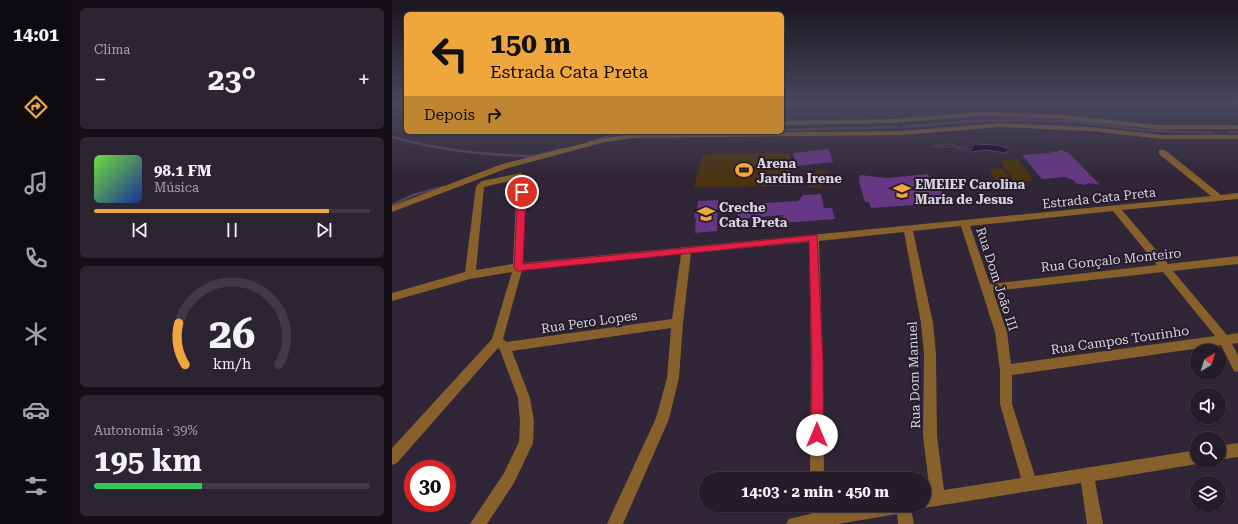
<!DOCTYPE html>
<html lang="pt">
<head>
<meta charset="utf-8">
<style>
  body { margin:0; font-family:"Roboto Serif",serif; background:#2c2531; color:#f1f3f6; height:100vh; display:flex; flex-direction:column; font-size:15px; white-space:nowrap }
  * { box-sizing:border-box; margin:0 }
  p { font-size:13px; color:#a3a1a8 }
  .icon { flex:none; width:22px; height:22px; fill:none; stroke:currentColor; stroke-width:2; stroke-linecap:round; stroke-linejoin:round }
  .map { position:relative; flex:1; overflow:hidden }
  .details { display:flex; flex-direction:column; gap:8px; padding:8px; background:#140f17; width:320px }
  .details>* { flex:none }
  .top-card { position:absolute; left:12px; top:12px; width:380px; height:122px; border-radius:6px; box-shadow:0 1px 3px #0004,0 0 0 1px #413a46; background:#efa73d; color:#111; overflow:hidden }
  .needle { width:26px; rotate:38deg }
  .buttons { position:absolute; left:798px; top:344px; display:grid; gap:8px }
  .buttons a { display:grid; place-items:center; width:36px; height:36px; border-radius:50%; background:#241c29; box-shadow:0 1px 3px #0004,0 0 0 1px #413a46; font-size:20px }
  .speed { position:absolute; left:12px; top:460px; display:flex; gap:8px; font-size:20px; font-weight:700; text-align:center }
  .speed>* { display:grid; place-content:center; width:52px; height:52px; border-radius:50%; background:#241c29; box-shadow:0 1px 3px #0004,0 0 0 1px #413a46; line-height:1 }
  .speed .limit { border:6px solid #d22; background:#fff; color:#111 }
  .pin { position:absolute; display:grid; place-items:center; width:34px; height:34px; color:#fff; margin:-17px; border:2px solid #fff; border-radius:50%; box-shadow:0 1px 4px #0007 }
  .me { position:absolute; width:44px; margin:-22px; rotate:0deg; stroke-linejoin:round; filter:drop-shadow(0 0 3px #0008) }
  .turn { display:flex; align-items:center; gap:14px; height:84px; padding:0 20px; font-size:18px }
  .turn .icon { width:52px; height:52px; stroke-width:2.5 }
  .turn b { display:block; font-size:28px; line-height:34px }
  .then { display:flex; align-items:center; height:38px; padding:0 20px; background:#0003; gap:8px; font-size:15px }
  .big { font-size:30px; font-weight:700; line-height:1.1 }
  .details .widget { flex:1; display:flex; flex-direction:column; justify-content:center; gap:6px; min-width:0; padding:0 14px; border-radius:6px; background:#2c2531 }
  .details .dial { align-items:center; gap:0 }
  .dial svg { height:104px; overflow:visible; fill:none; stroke:#413a46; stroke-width:7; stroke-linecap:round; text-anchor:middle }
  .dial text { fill:#f1f3f6; stroke:none }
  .song { display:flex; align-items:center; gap:12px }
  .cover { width:48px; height:48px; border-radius:6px; background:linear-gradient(135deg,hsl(100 70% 55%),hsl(230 70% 35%)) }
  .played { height:4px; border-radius:2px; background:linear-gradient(90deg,#efa73d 85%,#413a46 85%) }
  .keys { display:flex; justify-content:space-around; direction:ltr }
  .heat { display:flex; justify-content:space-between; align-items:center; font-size:22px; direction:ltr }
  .charge { height:6px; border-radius:3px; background:linear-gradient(90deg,#34c759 39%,#413a46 0) }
  .trip { position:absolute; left:307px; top:472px; width:232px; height:40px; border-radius:20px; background:#241c29; box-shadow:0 1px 3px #0004,0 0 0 1px #413a46; font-weight:700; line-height:40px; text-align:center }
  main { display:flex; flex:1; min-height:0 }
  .tab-bar { display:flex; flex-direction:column; width:72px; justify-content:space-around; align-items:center; background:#0e0b10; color:#a3a1a8 }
  .tab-bar .icon { width:28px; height:28px }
  .tab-bar .active { color:#efa73d }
  .tab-bar b { font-size:18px; color:#f1f3f6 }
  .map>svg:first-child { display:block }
</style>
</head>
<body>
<main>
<nav class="tab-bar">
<b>14:01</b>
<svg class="icon active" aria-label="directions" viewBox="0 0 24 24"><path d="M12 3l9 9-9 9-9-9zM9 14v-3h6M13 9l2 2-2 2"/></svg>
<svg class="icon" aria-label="music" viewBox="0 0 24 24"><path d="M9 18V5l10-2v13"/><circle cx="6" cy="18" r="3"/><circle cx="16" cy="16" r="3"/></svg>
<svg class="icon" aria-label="phone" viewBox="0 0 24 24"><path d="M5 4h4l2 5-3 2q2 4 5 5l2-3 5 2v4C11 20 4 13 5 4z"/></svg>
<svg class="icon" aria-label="climate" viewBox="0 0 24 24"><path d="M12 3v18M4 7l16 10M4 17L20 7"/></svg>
<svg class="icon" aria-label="car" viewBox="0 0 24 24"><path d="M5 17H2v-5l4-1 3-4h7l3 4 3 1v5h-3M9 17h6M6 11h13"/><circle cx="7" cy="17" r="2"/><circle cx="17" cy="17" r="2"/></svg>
<svg class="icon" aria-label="filters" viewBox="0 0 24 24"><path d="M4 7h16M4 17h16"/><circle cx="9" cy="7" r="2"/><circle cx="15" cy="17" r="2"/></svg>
</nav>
<section class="details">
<div class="widget"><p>Clima</p>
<div class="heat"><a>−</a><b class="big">23°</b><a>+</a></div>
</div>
<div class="widget">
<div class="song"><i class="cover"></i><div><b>98.1 FM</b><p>Música</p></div></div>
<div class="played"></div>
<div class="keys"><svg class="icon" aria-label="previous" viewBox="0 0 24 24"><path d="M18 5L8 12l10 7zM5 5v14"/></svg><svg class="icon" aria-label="pause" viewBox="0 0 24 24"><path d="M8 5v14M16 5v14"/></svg><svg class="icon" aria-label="next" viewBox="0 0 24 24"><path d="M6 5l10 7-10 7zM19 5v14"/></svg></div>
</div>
<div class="widget dial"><svg viewBox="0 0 100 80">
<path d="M14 69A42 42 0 1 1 86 69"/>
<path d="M14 69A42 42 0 0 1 9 37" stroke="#efa73d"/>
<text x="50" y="56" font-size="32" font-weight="700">26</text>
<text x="50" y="72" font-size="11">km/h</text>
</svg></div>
<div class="widget"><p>Autonomia · 39%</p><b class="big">195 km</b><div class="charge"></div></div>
</section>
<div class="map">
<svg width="846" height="524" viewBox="0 0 846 524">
  <rect width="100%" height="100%" fill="#302637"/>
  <path fill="#4b3310" d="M398,153V186L302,187L310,154Z
    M626,159L642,181L622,182L608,160Z
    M611,168L621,184L607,185L597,169Z
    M424,170L438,173L429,189L415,187Z"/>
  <path fill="#1b0329" stroke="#54415f" d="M557,144L579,150L582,144L605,145L617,149L614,153L594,150L579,152L559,146L541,147L540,146Z"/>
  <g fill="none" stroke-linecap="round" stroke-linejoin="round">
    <path stroke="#54415f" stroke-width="2.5" d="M512,127L577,121L643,120L687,122L750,130L820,133
      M390,130L504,127
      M838,133L846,132
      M0,137C45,150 91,155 138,156
      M196,143L222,134L253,132
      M134,158L171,149
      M0,205L21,195L51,187"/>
  </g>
  <path fill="#663784" d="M437,149L441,162L405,166L401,153Z
    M668,150L677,153L708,185L697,183L692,185L683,183L681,180L673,177L650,179L630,155L658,153L659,151L665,152Z
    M536,174L539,180H544L552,196H547L550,203L479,208L477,202H473L467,182L468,175L495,178Z
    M429,194L432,208H440L443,219L392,223L391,215L346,219L345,205L406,201L411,195Z
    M326,200L325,231L303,233L304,218H302L303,210H305L306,201Z"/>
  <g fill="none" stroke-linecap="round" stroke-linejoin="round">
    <path fill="#87602c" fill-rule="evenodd" d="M0,104H8L0,108Z
      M590,112L671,115L763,125H846V129H763L671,119L590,116L501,123L390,125V121L501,119Z
      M608,123L699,127L771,135H846V139H771L699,131L608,127L509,135L240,138L213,142L116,168L0,212V206L110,164L213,138L240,134L509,131Z
      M767,150H773L829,195L846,193V199L730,210L776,264L846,256V264L781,271L835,335L846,333V343L840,344L846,355V372L842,371L829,345L620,375V404L643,476L805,450V461H810L805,464L703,481L711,524H695L689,483L532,508L527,506L526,505H532V494L538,493L531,436L532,354L529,323L512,232L427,241L431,362L432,479H418L419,362L417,242L299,253L291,323L287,378L277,419L231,524H215L264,418L275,378L279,328L120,351L138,398L142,421L141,443L122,483L95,524H78L112,473L127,442L128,421L126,398L108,350L106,348L5,463L0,465V448L100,339L120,272L78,279L0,301V293L73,272L84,186L90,181L129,173L133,176L131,263L819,196L767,154ZM125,179L121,264L84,270L92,187ZM721,211L765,265L598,284L578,226ZM569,226L603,332L608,370V404L629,478L552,490L545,436L544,354L541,323L521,231ZM289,254L280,319L115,342L111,339L130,270ZM771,272L823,336L619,364L615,332L601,291Z
      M846,443V457L827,460V446Z
      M418,505H432V511L469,505H520L519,509L522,524H506L505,514L446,524H394L397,519L418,514Z"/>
  </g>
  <linearGradient id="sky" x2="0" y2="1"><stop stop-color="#1a151e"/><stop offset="0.58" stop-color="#48475e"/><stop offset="1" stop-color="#48475e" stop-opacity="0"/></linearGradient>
  <rect width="846" height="178" fill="url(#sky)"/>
  <path fill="#e11d48" stroke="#92132f" d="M130,190L134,192L131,264L425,235L431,362V435L429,439L425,441L421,439L419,435L420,362L417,241L126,271L122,268L126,192Z"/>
  <defs>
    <g id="stadium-bare" transform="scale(1.38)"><path d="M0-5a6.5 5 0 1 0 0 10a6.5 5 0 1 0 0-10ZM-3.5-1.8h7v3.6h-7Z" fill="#efa73d" stroke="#261c2c" stroke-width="2.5" paint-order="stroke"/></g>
    <g id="school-bare" transform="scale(1.38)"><path d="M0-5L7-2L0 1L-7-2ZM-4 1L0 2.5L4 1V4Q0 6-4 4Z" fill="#efa73d" stroke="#261c2c" stroke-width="2.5" paint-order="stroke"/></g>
  </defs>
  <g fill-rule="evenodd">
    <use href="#stadium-bare" x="352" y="170"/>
    <use href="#school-bare" x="510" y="191"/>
    <use href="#school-bare" x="314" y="214"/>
  </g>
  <g text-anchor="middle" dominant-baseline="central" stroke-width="4" stroke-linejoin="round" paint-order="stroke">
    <g font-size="13" font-weight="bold" fill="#d8d2dd" stroke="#261c2c" text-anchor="start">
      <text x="365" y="163">Arena<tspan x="365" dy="15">Jardim Irene</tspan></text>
      <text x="523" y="184">EMEIEF Carolina<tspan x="523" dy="15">Maria de Jesus</tspan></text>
      <text x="327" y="207">Creche<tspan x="327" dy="15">Cata Preta</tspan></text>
    </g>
    <g font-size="13" fill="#d8d2dd" stroke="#261c2c">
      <text transform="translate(707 198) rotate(-6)">Estrada Cata Preta</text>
      <text transform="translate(719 260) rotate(-6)">Rua Gonçalo Monteiro</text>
      <text transform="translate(605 279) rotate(72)">Rua Dom João III</text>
      <text transform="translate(197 322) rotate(-8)">Rua Pero Lopes</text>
      <text transform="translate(728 340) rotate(-8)">Rua Campos Tourinho</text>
      <text transform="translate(522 375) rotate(-92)">Rua Dom Manuel</text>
    </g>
  </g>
</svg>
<div class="buttons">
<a><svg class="needle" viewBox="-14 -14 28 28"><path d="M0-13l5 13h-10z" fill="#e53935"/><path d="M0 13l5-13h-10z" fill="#a3a1a8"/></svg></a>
<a><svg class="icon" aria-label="sound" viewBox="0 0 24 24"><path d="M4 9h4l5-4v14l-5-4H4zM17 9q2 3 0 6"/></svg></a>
<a><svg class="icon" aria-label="search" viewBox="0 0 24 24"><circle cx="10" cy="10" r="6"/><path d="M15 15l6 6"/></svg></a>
<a><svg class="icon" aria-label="layers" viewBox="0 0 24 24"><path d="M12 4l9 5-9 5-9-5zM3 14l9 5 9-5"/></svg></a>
</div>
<div class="speed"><div class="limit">30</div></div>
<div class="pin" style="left:130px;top:192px;background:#d93025"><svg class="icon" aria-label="arrive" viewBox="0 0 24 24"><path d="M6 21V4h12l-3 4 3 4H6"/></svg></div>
<svg class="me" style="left:425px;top:435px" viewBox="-20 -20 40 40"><circle r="19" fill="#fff"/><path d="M0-13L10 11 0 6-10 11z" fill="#e11d48"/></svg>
<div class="trip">14:03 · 2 min · 450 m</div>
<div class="top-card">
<div class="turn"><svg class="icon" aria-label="left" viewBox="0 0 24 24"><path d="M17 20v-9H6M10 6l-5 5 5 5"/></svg><div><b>150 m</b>Estrada Cata Preta</div></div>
<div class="then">Depois<svg class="icon" aria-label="right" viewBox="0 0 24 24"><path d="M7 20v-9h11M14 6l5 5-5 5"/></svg></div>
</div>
</div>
</main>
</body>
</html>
